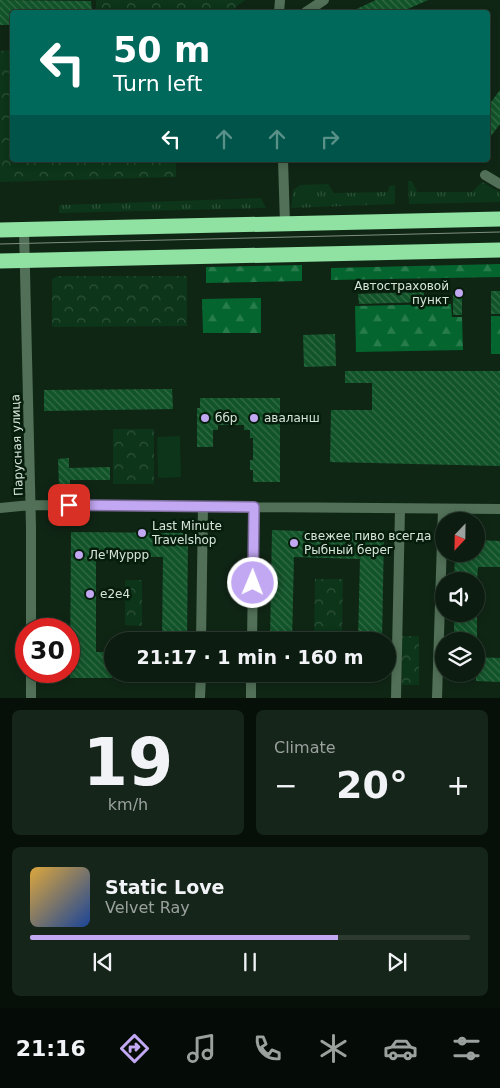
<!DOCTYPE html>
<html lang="en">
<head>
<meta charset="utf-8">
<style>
  body { margin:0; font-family:"DejaVu Sans",sans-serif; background:#152519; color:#f1f3f6; height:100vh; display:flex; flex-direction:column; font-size:19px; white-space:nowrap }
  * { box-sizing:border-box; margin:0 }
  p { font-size:16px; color:#9aa19f }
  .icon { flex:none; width:28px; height:28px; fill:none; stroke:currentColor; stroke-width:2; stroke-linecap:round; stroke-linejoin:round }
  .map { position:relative; height:698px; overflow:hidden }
  .side { display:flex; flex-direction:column; gap:12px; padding:12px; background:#070f09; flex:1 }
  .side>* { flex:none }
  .hud { position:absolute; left:10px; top:10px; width:480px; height:152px; border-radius:5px; box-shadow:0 2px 8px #0003,0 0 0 1px #2c3a30; background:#00695c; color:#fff; overflow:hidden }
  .needle { width:32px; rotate:202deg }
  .buttons { position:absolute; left:435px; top:512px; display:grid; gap:10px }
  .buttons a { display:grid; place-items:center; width:50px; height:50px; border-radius:50%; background:#0c1c10; box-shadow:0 2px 8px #0003,0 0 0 1px #2c3a30; font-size:25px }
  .speed { position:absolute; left:15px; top:618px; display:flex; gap:10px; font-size:25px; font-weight:700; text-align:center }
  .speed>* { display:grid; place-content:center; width:65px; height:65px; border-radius:50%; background:#0c1c10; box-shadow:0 2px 8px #0003,0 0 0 1px #2c3a30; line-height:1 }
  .speed .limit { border:8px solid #d22; background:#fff; color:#111 }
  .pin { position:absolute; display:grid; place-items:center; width:42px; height:42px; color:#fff; margin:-21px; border-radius:10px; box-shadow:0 2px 8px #0006 }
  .me { position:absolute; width:55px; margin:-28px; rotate:1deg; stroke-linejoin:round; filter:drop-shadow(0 0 4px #0008) }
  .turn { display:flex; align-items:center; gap:18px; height:105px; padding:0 20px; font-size:22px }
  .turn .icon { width:65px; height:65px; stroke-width:2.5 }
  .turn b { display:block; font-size:35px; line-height:42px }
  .lanes { display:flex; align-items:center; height:48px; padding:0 20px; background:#0003; justify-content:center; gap:25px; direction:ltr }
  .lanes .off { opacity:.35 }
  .big { font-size:38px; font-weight:700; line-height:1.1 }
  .side .widget { flex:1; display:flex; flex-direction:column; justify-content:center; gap:8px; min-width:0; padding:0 18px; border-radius:8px; background:#152519 }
  .side .dial { align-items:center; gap:0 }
  .dial b { font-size:65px; line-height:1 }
  .song { display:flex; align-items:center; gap:15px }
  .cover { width:60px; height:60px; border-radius:8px; background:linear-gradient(135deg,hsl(40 70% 55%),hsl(220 70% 35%)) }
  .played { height:5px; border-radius:2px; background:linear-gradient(90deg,#c2a7f2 70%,#2c3a30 70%) }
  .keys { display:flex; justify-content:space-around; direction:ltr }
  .heat { display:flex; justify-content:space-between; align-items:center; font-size:28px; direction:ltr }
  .side .tiles { flex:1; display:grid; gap:12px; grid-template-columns:1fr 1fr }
  .widget:last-child { grid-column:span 2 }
  .trip { position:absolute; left:104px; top:632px; width:292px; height:50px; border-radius:25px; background:#0c1c10; box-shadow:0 2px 8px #0003,0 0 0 1px #2c3a30; font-weight:700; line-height:50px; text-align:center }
  .menu { display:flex; height:80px; justify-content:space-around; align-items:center; background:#050b06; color:#9aa19f }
  .menu .icon { width:35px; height:35px }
  .menu .active { color:#c2a7f2 }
  .menu b { font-size:22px; color:#f1f3f6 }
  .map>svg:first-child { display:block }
</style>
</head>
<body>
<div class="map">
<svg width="500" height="698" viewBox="0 0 500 698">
  <defs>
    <pattern id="grass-tufts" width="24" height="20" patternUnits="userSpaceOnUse" patternTransform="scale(1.25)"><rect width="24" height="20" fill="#0c3519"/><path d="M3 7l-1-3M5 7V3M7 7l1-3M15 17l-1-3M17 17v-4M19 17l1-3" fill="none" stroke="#2f523a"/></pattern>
    <pattern id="forest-firs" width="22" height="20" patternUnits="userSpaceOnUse" patternTransform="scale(1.25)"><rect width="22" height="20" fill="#04662e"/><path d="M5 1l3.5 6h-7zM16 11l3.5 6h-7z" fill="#287c4c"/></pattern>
    <pattern id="park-crowns" width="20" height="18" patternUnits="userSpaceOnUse" patternTransform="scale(1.25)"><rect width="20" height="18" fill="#0c3519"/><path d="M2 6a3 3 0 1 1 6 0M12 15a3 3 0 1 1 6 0" fill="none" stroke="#2f523a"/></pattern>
    <pattern id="building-back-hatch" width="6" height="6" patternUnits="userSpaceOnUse" patternTransform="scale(1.25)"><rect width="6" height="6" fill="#125429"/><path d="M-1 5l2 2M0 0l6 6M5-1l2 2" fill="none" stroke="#346c47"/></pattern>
  </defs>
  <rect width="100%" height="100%" fill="#102615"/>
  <path fill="url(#grass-tufts)" d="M408,181H412L417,192H472L482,182L500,192V202L409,204Z
    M328,184L334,193L388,192L389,186L395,185V204L291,208L293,190L300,185Z
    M261,198L266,208L59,213V205Z"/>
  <path fill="url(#forest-firs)" d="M500,264V277L331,280V268Z
    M302,265V281L206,283V267Z
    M261,298V333H203L202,299Z
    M451,304L452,317H462L463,350L356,352L355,306Z
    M491,316H500V354H491Z"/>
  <path fill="url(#park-crowns)" d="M96,0H245L230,12H96Z
    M12,50V160H176V177L0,182V51Z
    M58,276H187V326L52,327V279Z
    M113,429H154V484H113Z
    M315,579H343L342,636L314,635Z
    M125,580H142V626L125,625Z
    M402,636H419V685H402Z"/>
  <path fill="#0c3519" d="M180,436L181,477L158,478L157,437Z"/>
  <path fill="url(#building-back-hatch)" d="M0,0L91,1L92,12H12V25H0Z
    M376,0H428L401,12H350Z
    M500,90V124L488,140V106Z
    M491,291H500V314H491Z
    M424,292V302L359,304L358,294Z
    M453,293H462V315H453Z
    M335,334L336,366L304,367L303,335Z
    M345,371H500V466L330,462L331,410H372V383H345Z
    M172,389L173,409L44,411V390Z
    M200,398H280V482H253V470H250V460H253V438H250V430H244V425H218V430H213V447H197V408H200Z
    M69,458V468L110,467V480H70V485L59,486L58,459Z
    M272,530L384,534L382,641H358L360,559L294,557L292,641H270Z
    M71,532L188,533L187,641H162L163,557L96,556V652H112V678H70Z
    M476,540L500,541V567H478L477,581H454L455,554H476Z
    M454,614H477V641H454Z
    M476,657L500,658V682L476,681Z
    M229,674H239V682H229Z"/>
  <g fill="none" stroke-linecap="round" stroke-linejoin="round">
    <path stroke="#517057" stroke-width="10" d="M279,12L280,0
      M306,12L324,0
      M283,160L285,224
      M485,175L500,184
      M24,229L31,527V629
      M0,508L31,505L500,509
      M201,641L203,506
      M252,641L254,507
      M31,698V671
      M200,698L201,674
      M251,698V674
      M396,698L400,509
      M437,698L443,509"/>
    <path stroke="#90e2a2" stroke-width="15" d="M0,230L500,219
      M0,261L500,250"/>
    <path stroke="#7e8f81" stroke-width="1" d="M0,244L500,232"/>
  </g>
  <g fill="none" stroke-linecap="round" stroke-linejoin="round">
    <g stroke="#7e6d9d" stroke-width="12">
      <path id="route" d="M69,505L254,507L253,583"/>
    </g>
    <use href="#route" stroke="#c2a7f2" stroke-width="9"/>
  </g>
  <g fill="#c2a7f2" stroke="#061d0c" stroke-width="2">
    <circle cx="459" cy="293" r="5"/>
    <circle cx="205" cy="418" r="5"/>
    <circle cx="254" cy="418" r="5"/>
    <circle cx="142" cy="533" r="5"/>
    <circle cx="294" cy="543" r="5"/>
    <circle cx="79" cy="555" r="5"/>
    <circle cx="90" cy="594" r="5"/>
  </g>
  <g text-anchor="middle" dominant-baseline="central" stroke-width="5" stroke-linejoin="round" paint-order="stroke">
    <g font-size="12" fill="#d7e5d9" stroke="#061d0c" text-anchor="start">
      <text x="449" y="286" text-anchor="end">Автостраховой<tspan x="449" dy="14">пункт</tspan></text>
      <text x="215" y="418">ббр</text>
      <text x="264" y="418">аваланш</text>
      <text x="152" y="526">Last Minute<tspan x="152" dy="14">Travelshop</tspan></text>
      <text x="304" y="536">свежее пиво всегда<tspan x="304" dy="14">Рыбный берег</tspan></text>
      <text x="89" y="555">Ле'Муррр</text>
      <text x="100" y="594">е2е4</text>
    </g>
    <g font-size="12" fill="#d7e5d9" stroke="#061d0c">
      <text transform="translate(17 445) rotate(-92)">Парусная улица</text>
    </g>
  </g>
</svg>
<div class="buttons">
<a><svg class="needle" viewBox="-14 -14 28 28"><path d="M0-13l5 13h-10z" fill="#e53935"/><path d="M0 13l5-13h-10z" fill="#9aa19f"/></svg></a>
<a><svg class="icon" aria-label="sound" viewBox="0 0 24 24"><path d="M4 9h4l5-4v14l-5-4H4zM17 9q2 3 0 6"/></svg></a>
<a><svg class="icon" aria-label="layers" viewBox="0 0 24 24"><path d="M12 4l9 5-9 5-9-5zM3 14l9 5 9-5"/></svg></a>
</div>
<div class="speed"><div class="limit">30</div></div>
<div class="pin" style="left:69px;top:505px;background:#d93025"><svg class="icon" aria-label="arrive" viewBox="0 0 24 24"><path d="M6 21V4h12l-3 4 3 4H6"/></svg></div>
<svg class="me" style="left:253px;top:583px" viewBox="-20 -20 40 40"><circle r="17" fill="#c2a7f2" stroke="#fff" stroke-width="3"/><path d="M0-11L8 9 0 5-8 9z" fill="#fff"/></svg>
<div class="trip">21:17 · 1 min · 160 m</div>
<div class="hud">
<div class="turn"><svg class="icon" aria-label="left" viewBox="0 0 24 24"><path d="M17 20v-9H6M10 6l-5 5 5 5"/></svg><div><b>50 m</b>Turn left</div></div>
<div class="lanes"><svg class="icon" aria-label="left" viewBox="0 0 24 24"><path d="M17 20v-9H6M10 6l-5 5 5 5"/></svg><svg class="icon off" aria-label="ahead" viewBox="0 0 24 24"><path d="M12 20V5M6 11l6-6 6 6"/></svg><svg class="icon off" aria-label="ahead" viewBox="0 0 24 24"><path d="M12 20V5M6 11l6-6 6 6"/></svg><svg class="icon off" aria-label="right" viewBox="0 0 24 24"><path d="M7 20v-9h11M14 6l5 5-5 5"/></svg></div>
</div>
</div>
<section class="side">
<div class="tiles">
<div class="widget dial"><b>19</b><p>km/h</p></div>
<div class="widget"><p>Climate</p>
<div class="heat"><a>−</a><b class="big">20°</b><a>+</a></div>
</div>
<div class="widget">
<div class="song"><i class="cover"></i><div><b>Static Love</b><p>Velvet Ray</p></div></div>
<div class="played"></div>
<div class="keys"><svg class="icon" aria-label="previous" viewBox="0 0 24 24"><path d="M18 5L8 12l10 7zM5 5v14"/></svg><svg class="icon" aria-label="pause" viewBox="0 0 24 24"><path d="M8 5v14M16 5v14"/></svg><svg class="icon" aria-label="next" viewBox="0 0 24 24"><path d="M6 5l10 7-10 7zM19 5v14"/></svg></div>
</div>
</div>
</section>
<nav class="menu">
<b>21:16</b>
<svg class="icon active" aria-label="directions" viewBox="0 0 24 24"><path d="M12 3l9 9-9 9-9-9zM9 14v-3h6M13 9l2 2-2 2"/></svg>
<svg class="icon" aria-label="music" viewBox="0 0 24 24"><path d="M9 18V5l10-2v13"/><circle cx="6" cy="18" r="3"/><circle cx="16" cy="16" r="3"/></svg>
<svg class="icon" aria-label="phone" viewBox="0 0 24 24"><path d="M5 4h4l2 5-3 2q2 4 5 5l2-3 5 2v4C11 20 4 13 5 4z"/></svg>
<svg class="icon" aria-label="climate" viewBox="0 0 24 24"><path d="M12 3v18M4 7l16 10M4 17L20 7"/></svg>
<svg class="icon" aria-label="car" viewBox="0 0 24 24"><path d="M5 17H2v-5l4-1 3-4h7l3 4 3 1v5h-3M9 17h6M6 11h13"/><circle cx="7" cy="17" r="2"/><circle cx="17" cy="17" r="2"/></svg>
<svg class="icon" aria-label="filters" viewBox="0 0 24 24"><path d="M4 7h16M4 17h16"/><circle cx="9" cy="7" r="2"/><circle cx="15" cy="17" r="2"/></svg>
</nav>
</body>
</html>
